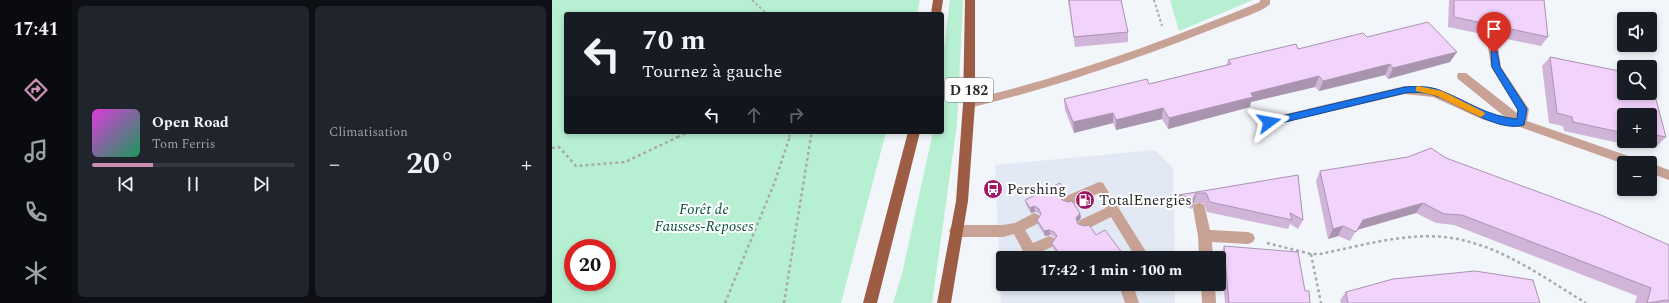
<!DOCTYPE html>
<html lang="fr">
<head>
<meta charset="utf-8">
<style>
  body { margin:0; font-family:Spectral,serif; background:#20242c; color:#f1f3f6; height:100vh; display:flex; flex-direction:column; font-size:15px; white-space:nowrap }
  * { box-sizing:border-box; margin:0 }
  p { font-size:13px; color:#9ea1a6 }
  .icon { flex:none; width:22px; height:22px; fill:none; stroke:currentColor; stroke-width:2; stroke-linecap:round; stroke-linejoin:round }
  .map { position:relative; flex:1; overflow:hidden }
  .side { display:flex; flex-direction:column; gap:6px; padding:6px; background:#0d0f14; width:480px }
  .side>* { flex:none }
  .guide { position:absolute; left:12px; top:12px; width:380px; height:122px; border-radius:4px; box-shadow:0 2px 6px #0003; background:#171b24; color:#f1f3f6; overflow:hidden }
  .tools { position:absolute; left:1065px; top:12px; display:grid; gap:8px }
  .tools a { display:grid; place-items:center; width:40px; height:40px; border-radius:4px; background:#171b24; box-shadow:0 2px 6px #0003; font-size:20px }
  .speed { position:absolute; left:12px; top:239px; display:flex; gap:8px; font-size:20px; font-weight:700; text-align:center }
  .speed>* { display:grid; place-content:center; width:52px; height:52px; border-radius:50%; background:#171b24; box-shadow:0 2px 6px #0003; line-height:1 }
  .speed .limit { border:6px solid #d22; background:#fff; color:#111 }
  .pin { position:absolute; display:grid; place-items:center; width:34px; height:34px; color:#fff; margin:-41px -17px; border-radius:50% 50% 50% 0; rotate:-45deg; box-shadow:0 0 4px #0007 }
  .pin .icon { rotate:45deg }
  .me { position:absolute; width:44px; margin:-22px; rotate:77deg; stroke-linejoin:round; filter:drop-shadow(0 0 3px #0008) }
  .turn { display:flex; align-items:center; gap:14px; height:84px; padding:0 12px; font-size:18px }
  .turn .icon { width:52px; height:52px; stroke-width:2.5 }
  .turn b { display:block; font-size:28px; line-height:34px }
  .lanes { display:flex; align-items:center; height:38px; padding:0 12px; background:#0003; justify-content:center; gap:20px; direction:ltr }
  .lanes .off { opacity:.35 }
  .big { font-size:30px; font-weight:700; line-height:1.1 }
  .side .widget { flex:1; display:flex; flex-direction:column; justify-content:center; gap:6px; min-width:0; padding:0 14px; border-radius:6px; background:#20242c }
  .song { display:flex; align-items:center; gap:12px }
  .cover { width:48px; height:48px; border-radius:6px; background:linear-gradient(135deg,hsl(300 70% 55%),hsl(150 70% 35%)) }
  .played { height:4px; border-radius:2px; background:linear-gradient(90deg,#cc90b5 30%,#363941 30%) }
  .keys { display:flex; justify-content:space-around; direction:ltr }
  .heat { display:flex; justify-content:space-between; align-items:center; font-size:22px; direction:ltr }
  .side .tiles { flex:1; display:grid; gap:6px; grid-template-columns:repeat(2,1fr) }
  .trip { position:absolute; left:444px; top:251px; width:230px; height:40px; border-radius:4px; background:#171b24; box-shadow:0 2px 6px #0003; font-weight:700; line-height:40px; text-align:center }
  main { display:flex; flex:1; min-height:0 }
  .tabs { display:flex; flex-direction:column; width:72px; justify-content:space-around; align-items:center; background:#090b0e; color:#9ea1a6 }
  .tabs .icon { width:28px; height:28px }
  .tabs .selected { color:#cc90b5 }
  .tabs b { font-size:18px; color:#f1f3f6 }
  .map>svg:first-child { display:block }
</style>
</head>
<body>
<main>
<nav class="tabs">
<b>17:41</b>
<svg class="icon selected" aria-label="directions" viewBox="0 0 24 24"><path d="M12 3l9 9-9 9-9-9zM9 14v-3h6M13 9l2 2-2 2"/></svg>
<svg class="icon" aria-label="music" viewBox="0 0 24 24"><path d="M9 18V5l10-2v13"/><circle cx="6" cy="18" r="3"/><circle cx="16" cy="16" r="3"/></svg>
<svg class="icon" aria-label="phone" viewBox="0 0 24 24"><path d="M5 4h4l2 5-3 2q2 4 5 5l2-3 5 2v4C11 20 4 13 5 4z"/></svg>
<svg class="icon" aria-label="climate" viewBox="0 0 24 24"><path d="M12 3v18M4 7l16 10M4 17L20 7"/></svg>
</nav>
<section class="side">
<div class="tiles">
<div class="widget">
<div class="song"><i class="cover"></i><div><b>Open Road</b><p>Tom Ferris</p></div></div>
<div class="played"></div>
<div class="keys"><svg class="icon" aria-label="previous" viewBox="0 0 24 24"><path d="M18 5L8 12l10 7zM5 5v14"/></svg><svg class="icon" aria-label="pause" viewBox="0 0 24 24"><path d="M8 5v14M16 5v14"/></svg><svg class="icon" aria-label="next" viewBox="0 0 24 24"><path d="M6 5l10 7-10 7zM19 5v14"/></svg></div>
</div>
<div class="widget"><p>Climatisation</p>
<div class="heat"><a>−</a><b class="big">20°</b><a>+</a></div>
</div>
</div>
</section>
<div class="map">
<svg width="1117" height="303" viewBox="0 0 1117 303">
  <rect width="100%" height="100%" fill="#f2f5f9"/>
  <path fill="#e2e9f4" d="M603,150L621,168L623,258H451V284H623V303H449L443,165Z"/>
  <path fill="#b7efd2" fill-rule="evenodd" d="M0,0H368L365,14H14V132H334L289,303H0ZM21,248H55V282H21Z
    M398,0H411L405,124L380,303H341L350,274L381,132H390V65Z
    M618,0H701L627,31Z"/>
  <g fill="none" stroke-linecap="round" stroke-linejoin="round">
    <path stroke="#a7aaad" stroke-width="2" stroke-dasharray="2.5 2.5" stroke-linecap="butt" d="M200,0L215,14
      M602,0L610,26
      M126,137L137,132
      M237,137L239,132
      M259,137L260,132"/>
    <path stroke="#a7aaad" stroke-width="2.5" stroke-dasharray="3 3" stroke-linecap="butt" d="M0,148L7,147L24,166L73,162L128,136
      M715,243L759,254H768C813,245 864,229 910,240C955,250 994,279 1034,303
      M759,254L769,303
      M173,303L222,184L238,136
      M232,303L259,136"/>
    <path fill="#c8a395" fill-rule="evenodd" d="M708,0H718V4C712,11 684,20 674,24C590,57 505,87 417,108L411,104L417,100C517,76 613,41 708,2Z
      M940,37L945,40L949,67L977,109L975,121L1088,160L1090,163L1072,164L968,127L932,120L881,97L853,94L717,126L713,125L711,122L713,119L717,118L853,86C895,87 915,109 953,117L906,79L905,76L906,73H914L965,113V109L939,67L935,40Z
      M1098,163L1117,170V180L1098,173Z
      M547,182L551,183L598,258H584L559,217L533,230L528,228L526,224L528,220L554,208L545,194L517,206L512,205L511,201L512,197Z
      M647,203L652,204L658,230L696,232L701,234L703,238L701,242L696,244L660,242L661,258H647L646,236L641,208L642,204Z
      M482,213L487,215L489,219L487,223L473,230L481,243L497,236L502,238L504,242L502,246L478,257L473,255L462,234L451,237H404L399,235L397,231L399,227L404,225H451L463,223Z
      M570,284H589L587,289L583,291L587,303H573L568,288Z
      M649,284H663L664,303H650Z"/>
    <path fill="#9d5d45" fill-rule="evenodd" d="M381,0H391L389,14H379Z
      M413,0H423V104L416,201L399,303H385L404,201L411,104Z
      M356,132H368L325,303H311Z"/>
  </g>
  <path fill="#d0b5d9" fill-rule="evenodd" d="M516,0H569L576,32V42L523,47Z
    M897,0H992L996,37L989,46L896,27Z
    M815,37L898,62L836,79L833,75L767,91L763,87L699,102L698,107L616,129L610,119L564,130L561,123L522,133L513,110L512,99L597,84L675,65L676,60Z
    M998,57L1072,72V93H1098V81H1099L1114,137L1104,147L1094,145L1090,148L1012,131L1011,126L997,123L990,66ZM1072,115H1098V141H1072Z
    M894,158L1117,245V303H1083L1085,296L902,225L884,223L864,213L805,229L798,241L786,236L776,239L764,181L768,171Z
    M746,175L751,220L746,229L738,224L736,229L655,212L652,203H642L640,209L626,204L627,195Z
    M513,195L510,200L528,213L529,218L526,222V224L544,235L506,256L501,248L500,243L503,238V237L498,235L493,236L486,225L485,220L489,215L488,214L483,212L479,213L474,205L473,200Z
    M672,246L753,291L758,303H673L669,254Z
    M794,292L988,303H789L788,300Z"/>
  <path fill="#a994b0" d="M905,52L898,62L836,79L841,68Z
    M838,64L833,75L767,91L771,81Z
    M767,76L763,87L699,102L698,107L616,129L617,118L699,93Z
    M611,108L610,119L564,130V120Z
    M561,113V123L522,133L521,122Z
    M512,190L513,195L510,201L509,195Z
    M644,193L642,203L640,209L641,199Z
    M871,203L864,213L805,230L811,220Z
    M482,206L483,212L479,213L478,208Z
    M528,213L529,218L525,223L524,218Z
    M791,226L786,236L776,239L781,229Z
    M497,230L498,235L493,236L492,231Z"/>
  <path fill="#f2d3fc" stroke="#a994b0" d="M517,0H569L576,32L522,37Z
    M902,0H992L996,37L902,17Z
    M876,22L905,52L841,68L838,64L771,81L767,76L699,93L701,97L617,118L611,108L564,120L561,113L521,122L512,99L595,79L597,84L679,64L676,60L744,44L746,49L811,33L815,37Z
    M998,57L1072,72V93H1098V81H1099L1114,137L1098,134L1100,139H1098V115H1072V133L1021,122L1020,117L1005,113Z
    M879,148L894,158L1049,215L1117,245V301L1115,300L1095,303L1099,288L910,215L892,214L871,203L811,220L804,232L791,226L781,229L768,171L856,157Z
    M746,175L751,220L738,213L740,220L658,202L654,193H644L641,199L627,195Z
    M508,183L512,190L509,195L510,200L516,202L520,201L528,213L524,218L526,224L532,226L537,225L544,235L553,230L574,258H501L508,255L500,243L505,236L502,232L497,230L492,231L485,220L489,214L487,209L482,206L478,208L473,200Z
    M672,246L746,252L753,291H757L758,303H677Z
    M923,271L981,280L988,303H796L794,292L841,279Z"/>
  <path fill="#1a73e8" stroke="#114b97" d="M939,51H945L948,67L975,109L972,125C946,133 908,104 884,96C874,92 864,92 853,93L717,126L713,122L717,119L853,87C866,86 878,86 890,91C917,102 935,116 965,119L966,110L940,67Z"/>
  <path fill="#f59e0b" d="M866,86L890,91L932,112L933,114L929,117L926,116L885,96L864,91V87Z"/>
  <defs>
    <g id="bus-disc" transform="scale(1)"><circle r="9.5" fill="#9f1765" stroke="#fff"/><path d="M-5-6H5V4H4V6H2V4H-2V6H-4V4H-5ZM-3.5-4V0h7V-4ZM-3.5 1.2v1.5H-2V1.2ZM2 1.2v1.5H3.5V1.2Z" fill="#fff"/></g>
    <g id="fuel-disc" transform="scale(1)"><circle r="9.5" fill="#9f1765" stroke="#fff"/><path d="M-5.5-6h7V0h2V4h1.3V-2.5L3-4.5l.8-.8L6-3V5H2.5V1h-1V6h-7ZM-4.2-4.7v3.2H.2V-4.7Z" fill="#fff"/></g>
  </defs>
  <g fill-rule="evenodd">
    <use href="#bus-disc" x="441" y="189"/>
    <use href="#fuel-disc" x="533" y="200"/>
  </g>
  <g text-anchor="middle" dominant-baseline="central" stroke-width="4" stroke-linejoin="round" paint-order="stroke">
    <rect fill="#fff" stroke="#68686a" stroke-width="1" x="393" y="78" width="48" height="24" rx="3"/>
    <g font-size="14" font-weight="bold" fill="#27282a">
      <text x="417" y="90">D 182</text>
    </g>
    <g font-size="15" fill="#27282a" stroke="#fff" text-anchor="start">
      <text x="455" y="189">Pershing</text>
      <text x="547" y="200">TotalEnergies</text>
    </g>
    <g font-size="15" font-style="italic" fill="#075136" stroke="#fff">
      <text x="152" y="209">Forêt de<tspan x="152" dy="17">Fausses-Reposes</tspan></text>
    </g>
  </g>
</svg>
<div class="tools">
<a><svg class="icon" aria-label="sound" viewBox="0 0 24 24"><path d="M4 9h4l5-4v14l-5-4H4zM17 9q2 3 0 6"/></svg></a>
<a><svg class="icon" aria-label="search" viewBox="0 0 24 24"><circle cx="10" cy="10" r="6"/><path d="M15 15l6 6"/></svg></a>
<a>+</a>
<a>−</a>
</div>
<div class="speed"><div class="limit">20</div></div>
<div class="pin" style="left:942px;top:53px;background:#d93025"><svg class="icon" aria-label="arrive" viewBox="0 0 24 24"><path d="M6 21V4h12l-3 4 3 4H6"/></svg></div>
<svg class="me" style="left:717px;top:122px" viewBox="-20 -20 40 40"><path d="M0-17L14 15 0 8-14 15z" fill="#1a73e8" stroke="#fff" stroke-width="4"/></svg>
<div class="trip">17:42 · 1 min · 100 m</div>
<div class="guide">
<div class="turn"><svg class="icon" aria-label="left" viewBox="0 0 24 24"><path d="M17 20v-9H6M10 6l-5 5 5 5"/></svg><div><b>70 m</b>Tournez à gauche</div></div>
<div class="lanes"><svg class="icon" aria-label="left" viewBox="0 0 24 24"><path d="M17 20v-9H6M10 6l-5 5 5 5"/></svg><svg class="icon off" aria-label="ahead" viewBox="0 0 24 24"><path d="M12 20V5M6 11l6-6 6 6"/></svg><svg class="icon off" aria-label="right" viewBox="0 0 24 24"><path d="M7 20v-9h11M14 6l5 5-5 5"/></svg></div>
</div>
</div>
</main>
</body>
</html>
